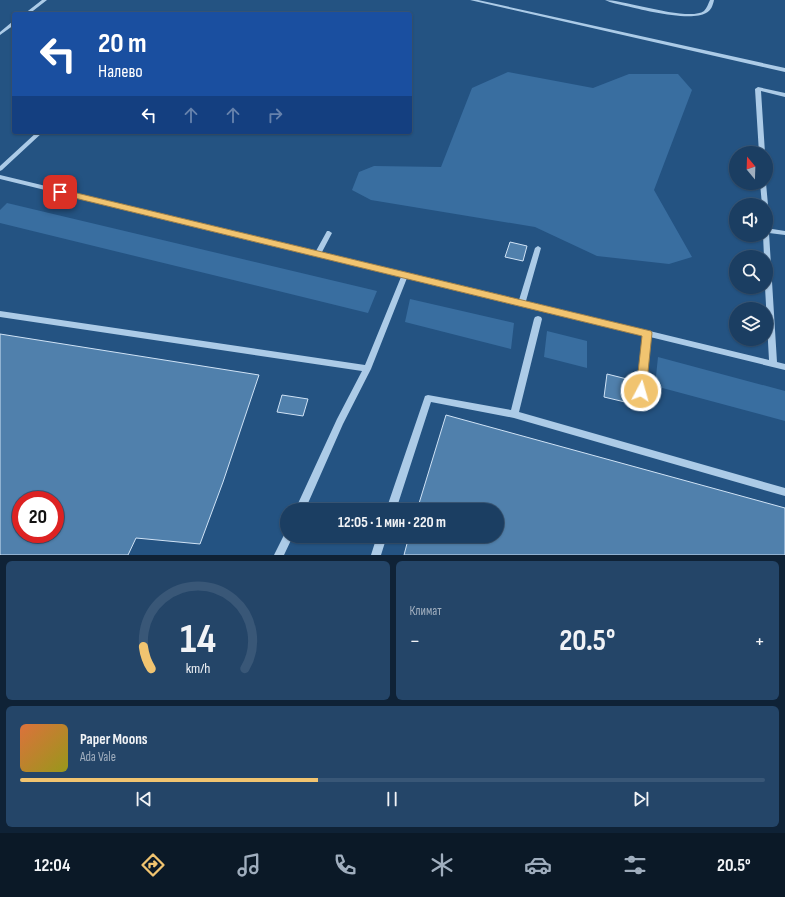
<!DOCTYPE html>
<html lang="ru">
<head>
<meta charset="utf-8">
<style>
  body { margin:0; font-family:"Sofia Sans Condensed",sans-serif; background:#244568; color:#f1f3f6; height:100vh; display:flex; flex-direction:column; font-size:15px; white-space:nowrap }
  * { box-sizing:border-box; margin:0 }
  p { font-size:13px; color:#a0aebe }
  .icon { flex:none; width:22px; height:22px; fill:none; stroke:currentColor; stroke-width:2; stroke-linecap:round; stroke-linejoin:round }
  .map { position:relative; height:555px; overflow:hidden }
  .details { display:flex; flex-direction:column; gap:6px; padding:6px; background:#0f2236; flex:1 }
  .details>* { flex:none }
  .hud { position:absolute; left:12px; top:12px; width:400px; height:122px; border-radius:4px; box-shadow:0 1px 3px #0004,0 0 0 1px #395777; background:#1a4fa0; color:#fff; overflow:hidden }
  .needle { width:26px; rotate:341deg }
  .buttons { position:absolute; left:729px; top:146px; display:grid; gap:8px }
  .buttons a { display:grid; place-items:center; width:44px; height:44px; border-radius:50%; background:#1b3e62; box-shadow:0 1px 3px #0004,0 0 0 1px #395777; font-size:20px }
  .speed { position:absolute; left:12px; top:491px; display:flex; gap:8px; font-size:20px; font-weight:700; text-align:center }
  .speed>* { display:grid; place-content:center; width:52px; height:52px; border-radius:50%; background:#1b3e62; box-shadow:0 1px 3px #0004,0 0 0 1px #395777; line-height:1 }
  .speed .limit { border:6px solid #d22; background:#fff; color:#111 }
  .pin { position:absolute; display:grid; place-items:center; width:34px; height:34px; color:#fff; margin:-17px; border-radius:8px; box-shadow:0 2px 6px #0006 }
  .me { position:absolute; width:44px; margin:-22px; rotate:6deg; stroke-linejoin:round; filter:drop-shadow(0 0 3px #0008) }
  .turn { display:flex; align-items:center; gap:14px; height:84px; padding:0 20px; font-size:18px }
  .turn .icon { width:52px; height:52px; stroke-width:2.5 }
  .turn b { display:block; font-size:28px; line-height:34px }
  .lanes { display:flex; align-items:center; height:38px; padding:0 20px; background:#0003; justify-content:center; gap:20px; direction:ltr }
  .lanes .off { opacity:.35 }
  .big { font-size:30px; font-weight:700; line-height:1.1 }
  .details .card { flex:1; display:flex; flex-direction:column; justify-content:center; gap:6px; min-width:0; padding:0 14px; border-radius:6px; background:#244568 }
  .details .dial { align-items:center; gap:0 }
  .dial svg { height:104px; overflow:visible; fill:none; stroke:#395777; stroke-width:7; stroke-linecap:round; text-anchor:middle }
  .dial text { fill:#f1f3f6; stroke:none }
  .song { display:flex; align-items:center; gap:12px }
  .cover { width:48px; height:48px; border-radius:6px; background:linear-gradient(135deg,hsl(20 70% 55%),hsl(60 70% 35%)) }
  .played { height:4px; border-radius:2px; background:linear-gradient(90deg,#f1c470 40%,#395777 40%) }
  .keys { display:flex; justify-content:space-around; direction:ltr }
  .heat { display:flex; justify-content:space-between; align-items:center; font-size:22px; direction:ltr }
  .details .tiles { flex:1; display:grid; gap:6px; grid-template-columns:1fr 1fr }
  .card:last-child { grid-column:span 2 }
  .trip { position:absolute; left:280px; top:503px; width:224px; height:40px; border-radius:20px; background:#1b3e62; box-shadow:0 1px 3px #0004,0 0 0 1px #395777; font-weight:700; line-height:40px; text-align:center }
  .tabs { display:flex; height:64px; justify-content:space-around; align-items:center; background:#0b1927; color:#a0aebe }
  .tabs .icon { width:28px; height:28px }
  .tabs .current { color:#f1c470 }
  .tabs b { font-size:18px; color:#f1f3f6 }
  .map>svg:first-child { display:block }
</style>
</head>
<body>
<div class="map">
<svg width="785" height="555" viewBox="0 0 785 555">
  <rect width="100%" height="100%" fill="#245382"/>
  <path fill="#396ea0" d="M508,72L593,88L629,74H678L692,90L654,190L692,257L669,264L597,256L535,227L371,200L352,190L359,172L374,166L441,167L472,88Z
    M7,203L377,291L368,313L0,223V210Z
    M410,299L514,323L511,349L405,322Z
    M547,331L587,341V368L544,357Z
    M658,357L785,391V421L655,386Z"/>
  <path fill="#5080ac" stroke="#d0e3f6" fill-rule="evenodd" d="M510,242L527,246L523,261L505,257Z
    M0,334L259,375L223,482L200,544L136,538L128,555H0ZM21,500H55V534H21Z
    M607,374L627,379L625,402L604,397Z
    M282,395L308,399L303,416L277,412Z
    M446,415L785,508V555H404L409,536H497V510H417Z"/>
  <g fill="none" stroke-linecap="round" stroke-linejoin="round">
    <path fill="#accbe7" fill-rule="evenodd" d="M42,0H47L29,14H24Z
      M470,0H478L785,68V72Z
      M605,0C625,0 689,22 704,11C707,8 708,4 710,0H714C713,5 711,11 706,13C691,22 643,10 626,6C619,4 611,3 605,0Z
      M12,22H14V25L0,35V32Z
      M758,87L785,93V97L761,91L765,153H759L755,89Z
      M37,132H43L2,170L0,171V166Z
      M0,175L316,251L327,231H329L332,233L322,252L519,300L535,248L538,246L541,248L526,301L769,360L765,287L766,257H764L763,235H766V228L785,231V235L769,233L777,362L785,364V370L650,337L644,406L643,409L640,410L637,409L636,406L643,336L407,278L371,369L343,424L305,510H295L337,419L362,371L0,317V311L365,365L401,277L0,179Z
      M760,183H766L768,205L767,207H766V205H762Z
      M538,316L541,317L542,319L519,412L785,488V496L514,418L431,402L396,510H386L425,396L428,395L511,410L534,319L535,317Z
      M287,532V536H293L284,555H274L285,533Z
      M377,536H387L381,555H371Z"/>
  </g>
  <path fill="#f1c470" stroke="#9d7f49" d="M60,189L651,331L652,333L646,391L645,394L641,395L638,394L636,391L642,336L58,194V190Z"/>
</svg>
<div class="buttons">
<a><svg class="needle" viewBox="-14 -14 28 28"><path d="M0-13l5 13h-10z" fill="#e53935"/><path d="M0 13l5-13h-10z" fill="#a0aebe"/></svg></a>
<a><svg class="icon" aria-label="sound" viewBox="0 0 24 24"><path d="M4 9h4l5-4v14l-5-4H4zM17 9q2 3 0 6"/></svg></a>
<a><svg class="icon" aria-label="search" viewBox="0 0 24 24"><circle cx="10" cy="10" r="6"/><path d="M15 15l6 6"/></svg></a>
<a><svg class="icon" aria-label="layers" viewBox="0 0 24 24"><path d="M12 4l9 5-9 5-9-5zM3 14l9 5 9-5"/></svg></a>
</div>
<div class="speed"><div class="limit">20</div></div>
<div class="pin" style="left:60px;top:192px;background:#d93025"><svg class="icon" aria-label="arrive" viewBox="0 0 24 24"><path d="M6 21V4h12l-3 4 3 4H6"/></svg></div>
<svg class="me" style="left:641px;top:391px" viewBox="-20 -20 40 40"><circle r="17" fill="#f1c470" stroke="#fff" stroke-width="3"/><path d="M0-11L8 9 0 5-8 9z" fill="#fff"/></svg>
<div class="trip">12:05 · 1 мин · 220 m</div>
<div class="hud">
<div class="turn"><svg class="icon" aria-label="left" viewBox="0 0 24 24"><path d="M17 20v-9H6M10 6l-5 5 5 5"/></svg><div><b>20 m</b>Налево</div></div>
<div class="lanes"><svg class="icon" aria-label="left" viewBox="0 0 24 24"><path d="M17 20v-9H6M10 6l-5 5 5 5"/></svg><svg class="icon off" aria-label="ahead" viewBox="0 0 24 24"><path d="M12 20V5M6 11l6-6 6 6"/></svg><svg class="icon off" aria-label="ahead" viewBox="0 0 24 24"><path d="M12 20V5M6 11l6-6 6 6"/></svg><svg class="icon off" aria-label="right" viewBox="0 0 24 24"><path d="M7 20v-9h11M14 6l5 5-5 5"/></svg></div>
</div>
</div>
<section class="details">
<div class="tiles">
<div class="card dial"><svg viewBox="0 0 100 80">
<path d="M14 69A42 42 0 1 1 86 69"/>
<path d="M14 69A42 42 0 0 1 8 52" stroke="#f1c470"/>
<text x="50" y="56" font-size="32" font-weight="700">14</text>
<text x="50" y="72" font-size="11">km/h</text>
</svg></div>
<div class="card"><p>Климат</p>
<div class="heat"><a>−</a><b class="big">20.5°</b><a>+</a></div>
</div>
<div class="card">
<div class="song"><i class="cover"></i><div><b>Paper Moons</b><p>Ada Vale</p></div></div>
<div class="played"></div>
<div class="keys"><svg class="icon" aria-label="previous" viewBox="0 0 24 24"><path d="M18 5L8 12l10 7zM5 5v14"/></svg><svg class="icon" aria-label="pause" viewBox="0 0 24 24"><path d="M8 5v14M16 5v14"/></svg><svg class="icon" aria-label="next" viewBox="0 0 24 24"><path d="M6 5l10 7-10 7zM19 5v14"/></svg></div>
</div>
</div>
</section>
<nav class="tabs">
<b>12:04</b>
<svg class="icon current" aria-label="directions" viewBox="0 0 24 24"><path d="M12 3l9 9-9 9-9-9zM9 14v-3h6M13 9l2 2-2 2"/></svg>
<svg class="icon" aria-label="music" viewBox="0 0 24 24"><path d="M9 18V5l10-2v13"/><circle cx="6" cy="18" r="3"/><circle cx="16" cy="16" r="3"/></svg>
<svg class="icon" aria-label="phone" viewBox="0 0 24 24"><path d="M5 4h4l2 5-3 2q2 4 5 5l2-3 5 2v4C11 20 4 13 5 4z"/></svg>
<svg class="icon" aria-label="climate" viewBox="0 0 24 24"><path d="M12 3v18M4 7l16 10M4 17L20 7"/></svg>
<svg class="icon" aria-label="car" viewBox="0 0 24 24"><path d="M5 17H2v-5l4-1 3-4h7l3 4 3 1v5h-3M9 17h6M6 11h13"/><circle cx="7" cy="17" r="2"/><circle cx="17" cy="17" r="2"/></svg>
<svg class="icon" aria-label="filters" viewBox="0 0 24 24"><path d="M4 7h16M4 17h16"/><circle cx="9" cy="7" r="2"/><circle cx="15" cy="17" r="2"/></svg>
<b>20.5°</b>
</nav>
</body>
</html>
